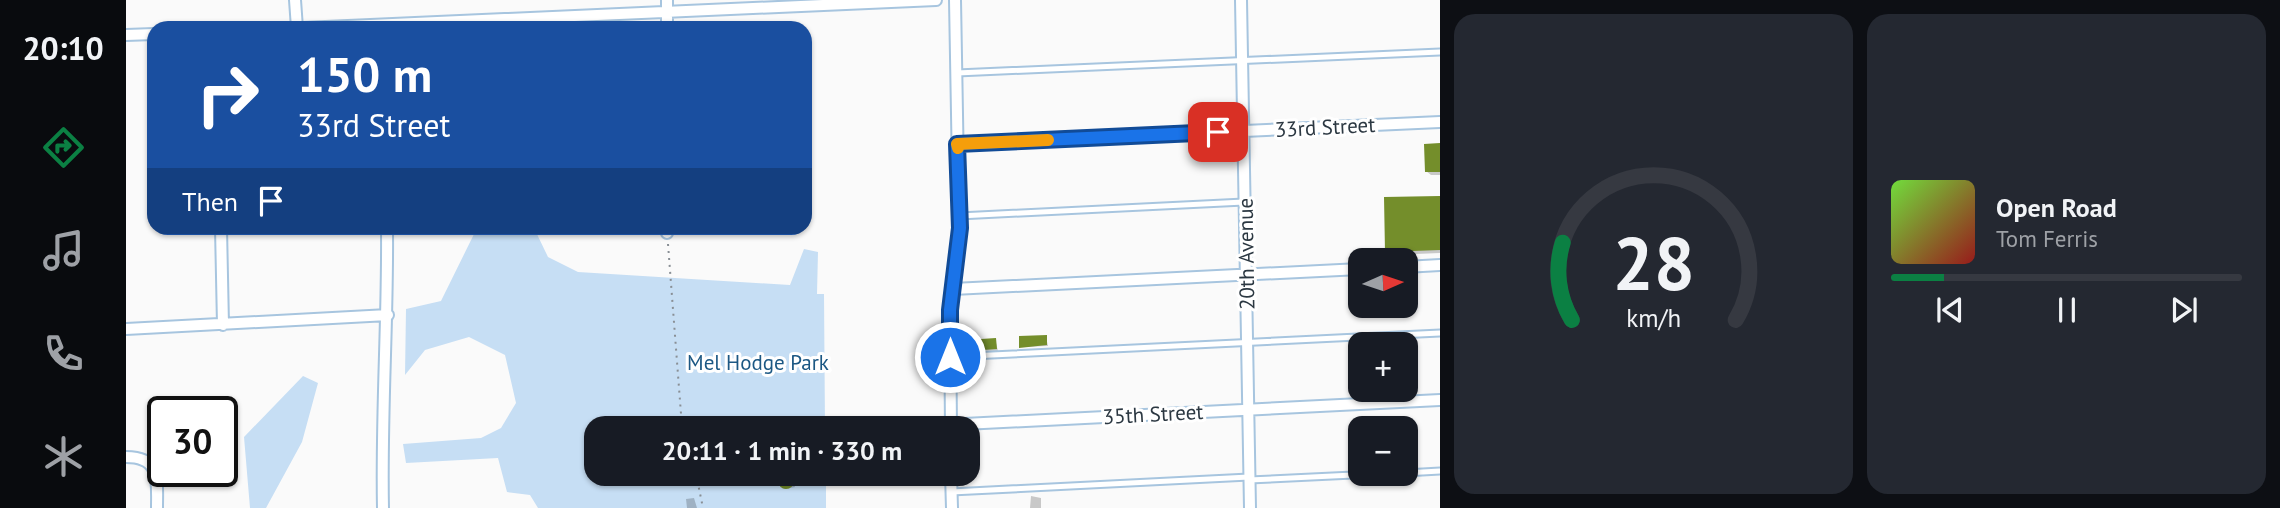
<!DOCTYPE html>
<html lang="en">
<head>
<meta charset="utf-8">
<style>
  body { margin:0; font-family:"PT Sans",sans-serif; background:#242831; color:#f1f3f6; height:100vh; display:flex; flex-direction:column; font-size:26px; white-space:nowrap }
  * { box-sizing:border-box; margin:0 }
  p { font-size:23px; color:#9ea1a6 }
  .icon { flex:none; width:38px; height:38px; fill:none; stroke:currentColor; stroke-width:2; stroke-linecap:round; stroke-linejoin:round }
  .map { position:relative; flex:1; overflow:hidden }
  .panel { display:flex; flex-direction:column; gap:14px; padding:14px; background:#0d0f14; width:840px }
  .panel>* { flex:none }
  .top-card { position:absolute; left:21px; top:21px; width:665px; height:214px; border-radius:21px; box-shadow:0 2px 5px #0004; background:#1a4fa0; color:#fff; overflow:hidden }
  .needle { width:46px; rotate:87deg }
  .controls { position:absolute; left:1222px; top:248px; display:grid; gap:14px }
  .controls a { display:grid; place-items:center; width:70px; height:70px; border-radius:14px; background:#171b24; box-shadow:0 2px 5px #0004; font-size:35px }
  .speed { position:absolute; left:21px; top:396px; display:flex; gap:14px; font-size:35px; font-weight:700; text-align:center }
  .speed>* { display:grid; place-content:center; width:91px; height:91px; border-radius:50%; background:#171b24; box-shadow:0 2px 5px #0004; line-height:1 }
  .speed .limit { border:4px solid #111; border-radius:10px; background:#fff; color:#111 }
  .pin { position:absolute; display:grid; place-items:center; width:60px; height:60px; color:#fff; margin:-30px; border-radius:14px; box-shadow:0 4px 10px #0006 }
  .me { position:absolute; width:77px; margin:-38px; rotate:0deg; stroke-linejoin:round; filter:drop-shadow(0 0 5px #0008) }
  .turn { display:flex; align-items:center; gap:24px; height:147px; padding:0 35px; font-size:32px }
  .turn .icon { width:91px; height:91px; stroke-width:2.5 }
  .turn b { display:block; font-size:49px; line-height:60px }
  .then { display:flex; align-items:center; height:66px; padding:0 35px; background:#0003; gap:14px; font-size:26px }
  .panel .widget { flex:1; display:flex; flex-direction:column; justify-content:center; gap:10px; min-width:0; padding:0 24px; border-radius:21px; background:#242831 }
  .panel .dial { align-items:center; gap:0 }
  .dial svg { height:182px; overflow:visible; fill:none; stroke:#363941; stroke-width:7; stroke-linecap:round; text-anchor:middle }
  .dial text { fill:#f1f3f6; stroke:none }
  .song { display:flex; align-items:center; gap:21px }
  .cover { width:84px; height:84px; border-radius:10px; background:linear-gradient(135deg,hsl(100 70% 55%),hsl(0 70% 35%)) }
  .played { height:7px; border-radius:4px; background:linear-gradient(90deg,#0b8043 15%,#363941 15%) }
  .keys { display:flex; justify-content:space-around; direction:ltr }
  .panel .tiles { flex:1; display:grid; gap:14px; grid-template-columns:repeat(2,1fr) }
  .trip { position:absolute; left:458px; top:416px; width:396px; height:70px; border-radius:21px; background:#171b24; box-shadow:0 2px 5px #0004; font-weight:700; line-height:70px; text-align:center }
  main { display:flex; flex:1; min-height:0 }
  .tab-bar { display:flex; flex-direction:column; width:126px; justify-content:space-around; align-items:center; background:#090b0e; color:#9ea1a6 }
  .tab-bar .icon { width:49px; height:49px }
  .tab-bar .current { color:#0b8043 }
  .tab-bar b { font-size:32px; color:#f1f3f6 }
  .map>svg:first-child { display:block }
</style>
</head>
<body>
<main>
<nav class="tab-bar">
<b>20:10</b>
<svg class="icon current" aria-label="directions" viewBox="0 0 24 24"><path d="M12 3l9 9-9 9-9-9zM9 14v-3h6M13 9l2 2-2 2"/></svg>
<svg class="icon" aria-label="music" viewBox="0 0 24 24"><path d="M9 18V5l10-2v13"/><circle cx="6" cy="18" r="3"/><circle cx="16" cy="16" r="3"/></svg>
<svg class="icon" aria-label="phone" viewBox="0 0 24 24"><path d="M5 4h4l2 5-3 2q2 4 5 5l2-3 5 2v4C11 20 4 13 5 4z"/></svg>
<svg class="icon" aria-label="climate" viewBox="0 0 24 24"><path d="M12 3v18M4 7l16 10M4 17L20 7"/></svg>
</nav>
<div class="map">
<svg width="1314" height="508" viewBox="0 0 1314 508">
  <rect width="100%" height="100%" fill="#fafafa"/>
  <path fill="#c6def4" d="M351,228H408L422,257L452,272L664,285L678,249L692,252L691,294H698L699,429H471V474H700V508H412L404,495L381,492L372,458L280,463L277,444L355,438L375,428L390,403L379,355L343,337L299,350L279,375L280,309L315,301Z
    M177,376L192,383L176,442L140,508H124L118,437Z"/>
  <path fill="#0003" d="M1314,145V175H1305L1300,171Z
    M1314,198V253L1265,255L1261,251Z
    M920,337L922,346L895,347Z
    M869,339L872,351L843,350Z
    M467,455H471V469L468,467Z
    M656,477H665L669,487L658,489Z
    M905,496L915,498V508H904Z
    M568,498L571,508H561L560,499Z"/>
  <path fill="#748e2b" d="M1314,143V172H1299L1298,144Z
    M1314,196V250L1259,252L1258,197Z
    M921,335V345L893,348V336Z
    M870,338L871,349L841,351L840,340Z
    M652 481a8 8 0 1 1 16 0a8 8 0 1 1-16 0Z"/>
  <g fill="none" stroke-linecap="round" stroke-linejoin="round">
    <g stroke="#a7c5df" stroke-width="9">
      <path id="service" d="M831,73L1314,52
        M833,216L1118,202
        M824,357L1314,333
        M1279,473L1314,471
        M1123,480L1248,474
        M825,492L1123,477"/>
    </g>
    <g stroke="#a7c5df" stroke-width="14">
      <path id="minor" d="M169,0L171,28
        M1115,0L1124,508
        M177,28L810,0
        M541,28V0
        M0,35L28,34
        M831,144L1314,122
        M95,228L97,325
        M541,228V233
        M1279,267L1314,265
        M827,289L1234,269
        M0,329L262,315
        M740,429L1314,400
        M825,429L824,310L833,228L829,0
        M0,457C35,457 31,480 31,508
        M825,474L826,508
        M257,508C255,414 262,321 261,228"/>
    </g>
    <path stroke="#898f95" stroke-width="2" stroke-dasharray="2 5" stroke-linecap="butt" d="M542,244L556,427L566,429
      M570,474L577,508"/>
    <use href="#service" stroke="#fff" stroke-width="5"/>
    <use href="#minor" stroke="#fff" stroke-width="10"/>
  </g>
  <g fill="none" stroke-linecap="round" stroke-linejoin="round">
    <g stroke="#114b97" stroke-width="18">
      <path id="route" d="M824,357V310L834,228L831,144L1092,132"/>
    </g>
    <use href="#route" stroke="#1a73e8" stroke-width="12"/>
    <path stroke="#f59e0b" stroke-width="12" d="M832,148L831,144L922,140"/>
  </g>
  <g text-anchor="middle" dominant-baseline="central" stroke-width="6" stroke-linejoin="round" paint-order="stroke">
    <g font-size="21" fill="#2c3842" stroke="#fff">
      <text transform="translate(1199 127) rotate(-3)">33rd Street</text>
      <text transform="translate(1120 254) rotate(-91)">20th Avenue</text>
      <text transform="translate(1027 414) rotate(-3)">35th Street</text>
    </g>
    <g font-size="21" fill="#1c5884" stroke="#fff">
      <text x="632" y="362">Mel Hodge Park</text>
    </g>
  </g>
</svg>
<div class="controls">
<a><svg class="needle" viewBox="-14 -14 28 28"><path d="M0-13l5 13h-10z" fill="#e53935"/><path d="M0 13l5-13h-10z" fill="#9ea1a6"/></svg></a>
<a>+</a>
<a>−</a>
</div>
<div class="speed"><div class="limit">30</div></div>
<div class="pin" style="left:1092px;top:132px;background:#d93025"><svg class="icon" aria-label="arrive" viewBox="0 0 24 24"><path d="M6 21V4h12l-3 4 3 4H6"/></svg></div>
<svg class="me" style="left:824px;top:357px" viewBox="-20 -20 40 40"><circle r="17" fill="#1a73e8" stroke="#fff" stroke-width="3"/><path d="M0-11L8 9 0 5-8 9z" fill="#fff"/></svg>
<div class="trip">20:11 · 1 min · 330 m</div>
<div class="top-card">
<div class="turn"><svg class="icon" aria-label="right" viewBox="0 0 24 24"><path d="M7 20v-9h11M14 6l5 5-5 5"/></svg><div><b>150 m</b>33rd Street</div></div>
<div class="then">Then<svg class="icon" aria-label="arrive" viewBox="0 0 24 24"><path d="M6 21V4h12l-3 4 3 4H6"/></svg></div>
</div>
</div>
<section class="panel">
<div class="tiles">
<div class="widget dial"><svg viewBox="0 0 100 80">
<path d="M14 69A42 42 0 1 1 86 69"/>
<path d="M14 69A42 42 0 0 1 10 35" stroke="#0b8043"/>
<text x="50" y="56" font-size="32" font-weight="700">28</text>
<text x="50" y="72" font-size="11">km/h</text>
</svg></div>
<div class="widget">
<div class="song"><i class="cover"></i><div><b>Open Road</b><p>Tom Ferris</p></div></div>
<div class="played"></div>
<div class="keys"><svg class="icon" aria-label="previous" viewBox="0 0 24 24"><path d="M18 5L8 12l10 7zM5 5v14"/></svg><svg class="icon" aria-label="pause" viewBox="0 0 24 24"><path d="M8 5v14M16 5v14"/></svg><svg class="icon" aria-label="next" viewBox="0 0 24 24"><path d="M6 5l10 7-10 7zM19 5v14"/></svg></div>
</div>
</div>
</section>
</main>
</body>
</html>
